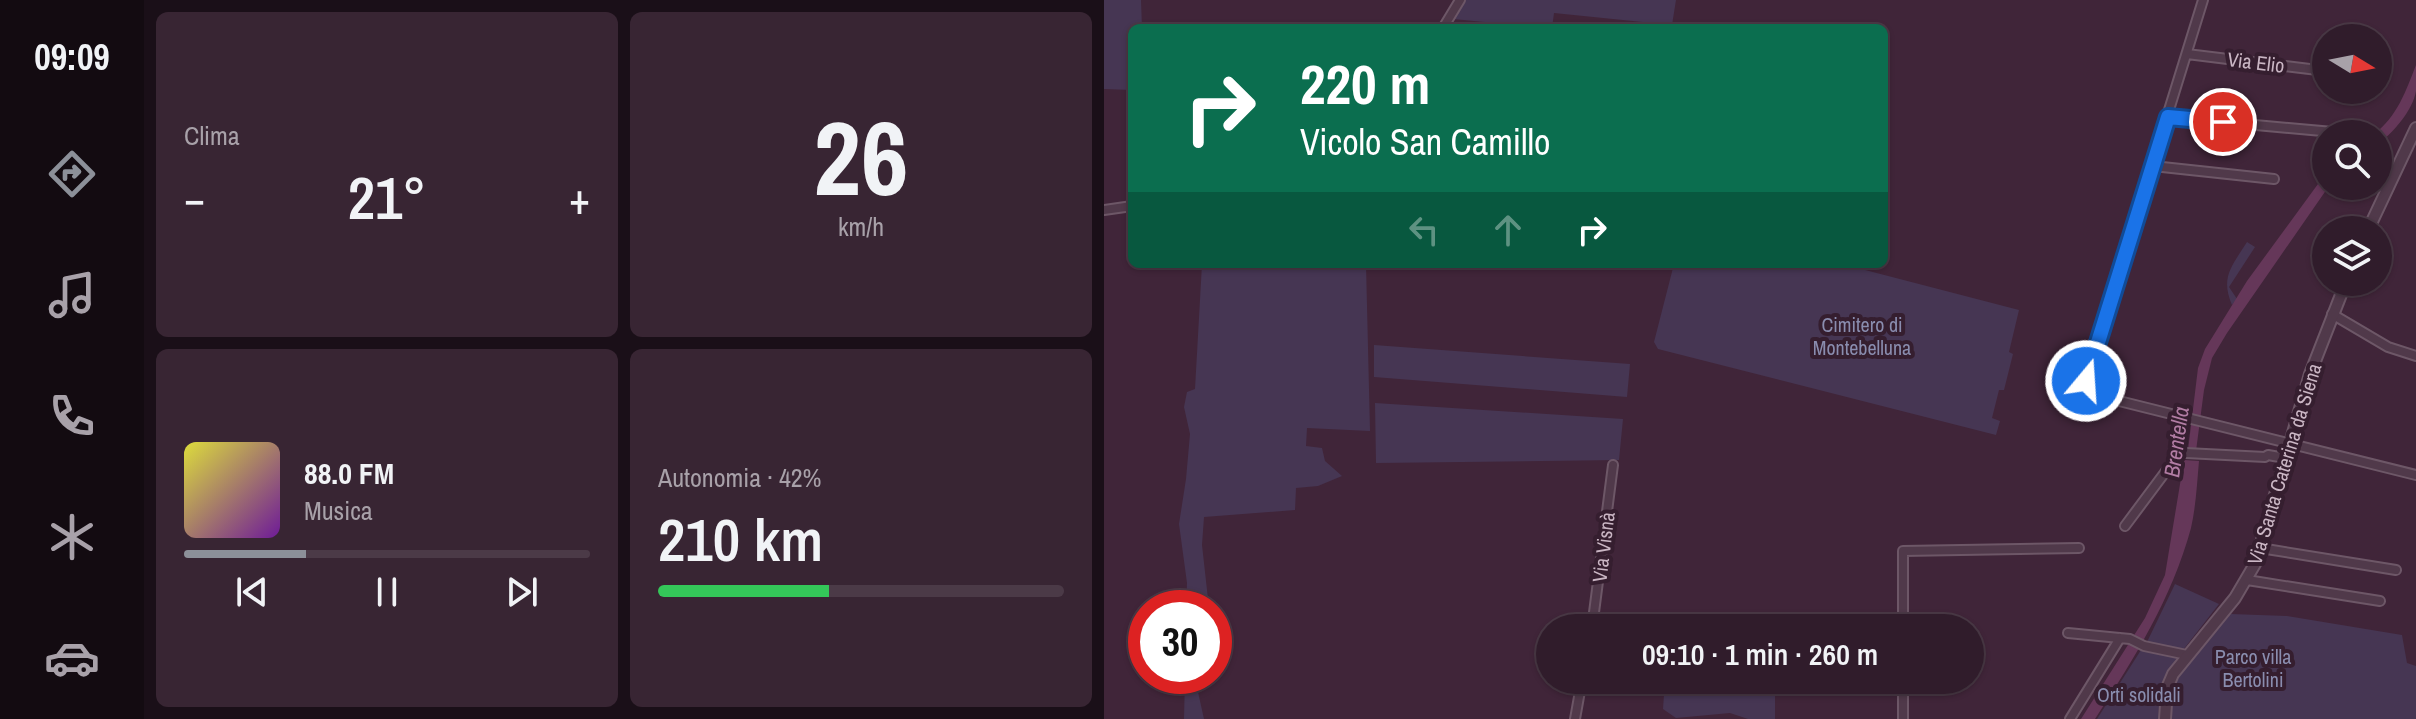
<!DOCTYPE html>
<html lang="it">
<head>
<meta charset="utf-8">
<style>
  body { margin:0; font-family:"Archivo Narrow",sans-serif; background:#382533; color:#f1f3f6; height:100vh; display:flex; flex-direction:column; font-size:30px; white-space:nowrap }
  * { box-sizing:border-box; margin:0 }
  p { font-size:26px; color:#a8a1a9 }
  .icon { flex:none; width:44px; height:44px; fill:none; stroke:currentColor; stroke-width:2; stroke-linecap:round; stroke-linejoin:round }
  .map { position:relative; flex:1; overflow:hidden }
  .side { display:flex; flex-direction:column; gap:12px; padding:12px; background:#1a0f18; width:960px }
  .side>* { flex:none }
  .guide { position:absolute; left:24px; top:24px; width:760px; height:244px; border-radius:12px; box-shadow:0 2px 6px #0004,0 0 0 2px #4b3a47; background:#0b6e4f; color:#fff; overflow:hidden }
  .needle { width:52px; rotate:100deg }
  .fabs { position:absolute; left:1208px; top:24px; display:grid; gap:16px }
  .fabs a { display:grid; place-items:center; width:80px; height:80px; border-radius:50%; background:#301c2b; box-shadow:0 2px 6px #0004,0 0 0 2px #4b3a47; font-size:40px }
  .speed { position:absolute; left:24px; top:590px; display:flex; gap:16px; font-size:40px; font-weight:700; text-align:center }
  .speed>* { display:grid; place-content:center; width:104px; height:104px; border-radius:50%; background:#301c2b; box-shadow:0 2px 6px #0004,0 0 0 2px #4b3a47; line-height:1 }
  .speed .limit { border:12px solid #d22; background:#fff; color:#111 }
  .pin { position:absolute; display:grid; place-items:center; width:68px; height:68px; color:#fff; margin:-34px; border:4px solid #fff; border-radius:50%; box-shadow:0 2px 8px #0007 }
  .me { position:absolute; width:88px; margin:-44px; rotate:18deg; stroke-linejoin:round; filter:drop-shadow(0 0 6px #0008) }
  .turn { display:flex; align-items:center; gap:28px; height:168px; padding:0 40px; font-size:36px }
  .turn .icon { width:104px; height:104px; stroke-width:2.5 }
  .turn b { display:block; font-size:56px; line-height:68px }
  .lanes { display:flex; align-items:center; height:76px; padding:0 40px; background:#0003; justify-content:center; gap:40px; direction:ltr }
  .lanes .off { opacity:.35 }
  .big { font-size:60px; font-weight:600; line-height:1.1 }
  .side .card { flex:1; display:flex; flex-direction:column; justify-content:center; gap:12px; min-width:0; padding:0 28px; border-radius:12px; background:#382533 }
  .side .dial { align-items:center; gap:0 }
  .dial b { font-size:104px; line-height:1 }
  .song { display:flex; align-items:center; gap:24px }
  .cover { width:96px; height:96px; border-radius:12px; background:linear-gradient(135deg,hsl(60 70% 55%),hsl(280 70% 35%)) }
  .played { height:8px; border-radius:4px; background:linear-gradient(90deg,#8c9099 30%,#4b3a47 30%) }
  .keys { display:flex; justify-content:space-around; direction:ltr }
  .heat { display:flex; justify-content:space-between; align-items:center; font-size:44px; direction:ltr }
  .charge { height:12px; border-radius:6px; background:linear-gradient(90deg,#34c759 42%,#4b3a47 0) }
  .side .tiles { flex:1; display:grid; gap:12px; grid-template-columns:repeat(2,1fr) }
  .trip { position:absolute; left:432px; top:614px; width:448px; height:80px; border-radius:40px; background:#301c2b; box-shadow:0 2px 6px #0004,0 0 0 2px #4b3a47; font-weight:600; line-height:80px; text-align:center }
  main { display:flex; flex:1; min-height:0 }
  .menu { display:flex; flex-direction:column; width:144px; justify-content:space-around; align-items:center; background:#130b11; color:#a8a1a9 }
  .menu .icon { width:56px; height:56px }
  .menu .selected { color:#8c9099 }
  .menu b { font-size:36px; color:#f1f3f6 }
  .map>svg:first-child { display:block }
</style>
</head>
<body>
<main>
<nav class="menu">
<b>09:09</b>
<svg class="icon selected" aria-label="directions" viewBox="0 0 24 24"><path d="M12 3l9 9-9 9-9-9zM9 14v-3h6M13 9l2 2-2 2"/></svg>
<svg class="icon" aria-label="music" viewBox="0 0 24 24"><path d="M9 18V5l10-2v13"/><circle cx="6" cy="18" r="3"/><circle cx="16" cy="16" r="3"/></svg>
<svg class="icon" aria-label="phone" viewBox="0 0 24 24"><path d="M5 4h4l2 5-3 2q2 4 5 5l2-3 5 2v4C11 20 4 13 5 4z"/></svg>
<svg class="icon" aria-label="climate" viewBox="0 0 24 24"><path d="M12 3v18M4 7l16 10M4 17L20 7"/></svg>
<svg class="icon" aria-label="car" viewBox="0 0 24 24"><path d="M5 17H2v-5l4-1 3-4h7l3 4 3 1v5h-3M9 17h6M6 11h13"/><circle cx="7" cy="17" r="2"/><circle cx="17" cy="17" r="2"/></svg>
</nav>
<section class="side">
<div class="tiles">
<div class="card"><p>Clima</p>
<div class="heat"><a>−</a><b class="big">21°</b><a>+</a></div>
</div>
<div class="card dial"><b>26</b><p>km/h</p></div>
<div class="card">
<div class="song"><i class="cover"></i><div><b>88.0 FM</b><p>Musica</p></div></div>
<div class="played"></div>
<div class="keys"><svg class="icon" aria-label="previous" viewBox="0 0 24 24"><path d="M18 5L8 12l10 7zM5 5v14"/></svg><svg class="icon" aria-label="pause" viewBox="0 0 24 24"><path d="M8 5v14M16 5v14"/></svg><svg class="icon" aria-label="next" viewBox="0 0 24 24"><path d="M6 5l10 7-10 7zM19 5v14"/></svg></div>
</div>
<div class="card"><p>Autonomia · 42%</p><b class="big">210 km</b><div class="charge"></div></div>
</div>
</section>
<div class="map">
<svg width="1312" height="719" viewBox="0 0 1312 719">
  <rect width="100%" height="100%" fill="#402539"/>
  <path fill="#463653" d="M0,0H37L38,28H28V90L0,89Z
    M362,0H572L568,25L450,13L448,28H444L349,19Z
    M1143,242L1151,247L1125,287L1133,299L1128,305C1116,277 1128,266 1143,242Z
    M98,264H262L266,431L203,428L202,446L218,448L221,461L238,476L214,486L192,488L191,510L100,517L98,545L105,608H82L83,583L75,524L82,479L86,434L80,407L83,392L91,389Z
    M570,264H738L915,310L905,352L909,354L900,390H895L888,418L896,421L892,435L554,349L550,342Z
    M270,345L526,364L523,397L270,377Z
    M271,403L519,419L515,460L272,463Z
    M1071,584L1115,604L1079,650L1043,642Z
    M1127,614L1183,616L1298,635L1303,663L1312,666V719H1066C1066,708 1066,697 1070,687C1080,663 1110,634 1127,614Z
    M1037,650L1074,656C1060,676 1053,695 1055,719H993Z
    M81,676H96L94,692L100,719H80Z
    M561,680H671V719H644L626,713L572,718L559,709Z"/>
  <path fill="#653759" d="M1312,65C1312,73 1312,83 1312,91C1309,110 1289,133 1274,144V134H1270C1293,117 1302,91 1312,65Z
    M1222,173V186H1225L1123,333L1108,358L1100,390L1092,451L1084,450L1094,368L1101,349L1143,281Z
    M1080,460L1095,461C1093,483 1092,506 1087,528C1068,598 1030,659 991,719H977L1041,618L1061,575Z"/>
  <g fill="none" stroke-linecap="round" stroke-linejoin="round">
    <g stroke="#6d5767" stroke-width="12">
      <path id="minor" d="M339,28L356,0
        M1083,54L1222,71
        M1064,117L1229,132
        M1049,166L1170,179
        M0,210L28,206
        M1228,314L1284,347L1312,356
        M963,388L1312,475
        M978,391L1099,0
        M1082,453L1161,457L1164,455L1181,458
        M1021,526L1071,459L1079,453
        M1156,548L1292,570
        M1143,580L1276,601
        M488,628L509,465
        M799,628V551L975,548
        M964,633L1026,639L1040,646L1083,655
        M799,680V719
        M471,719L478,680
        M966,719L1016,638"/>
    </g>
    <g stroke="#6d5767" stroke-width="14">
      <path id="tertiary" d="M1264,230L1312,128
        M1061,719L1063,688L1069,674L1131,598L1151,564L1206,374L1242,282"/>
    </g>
    <use href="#minor" stroke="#50394a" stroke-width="8"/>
    <use href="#tertiary" stroke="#50394a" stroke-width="10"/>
  </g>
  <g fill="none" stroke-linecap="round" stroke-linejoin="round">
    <g stroke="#114b97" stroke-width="20">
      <path id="route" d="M982,381L1064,117L1119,122"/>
    </g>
    <use href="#route" stroke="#1a73e8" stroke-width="14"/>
  </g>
  <g text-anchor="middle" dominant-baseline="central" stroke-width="8" stroke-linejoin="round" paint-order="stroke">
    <g font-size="20" fill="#cab6c4" stroke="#351e2f">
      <text transform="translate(1152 62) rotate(7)">Via Elio</text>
      <text transform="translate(1180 464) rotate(-73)">Via Santa Caterina da Siena</text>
      <text transform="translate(499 547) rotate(-83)">Via Visnà</text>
    </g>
    <g font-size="20" fill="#8a8daf" stroke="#351e2f">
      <text x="758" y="324">Cimitero di<tspan x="758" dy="23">Montebelluna</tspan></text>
      <text x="1149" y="656">Parco villa<tspan x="1149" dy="23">Bertolini</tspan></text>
      <text x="1035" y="694">Orti solidali</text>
    </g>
    <g font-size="22" font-style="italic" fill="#b27da4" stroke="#351e2f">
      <text transform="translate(1072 442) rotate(-82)">Brentella</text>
    </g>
  </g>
</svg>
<div class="fabs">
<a><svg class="needle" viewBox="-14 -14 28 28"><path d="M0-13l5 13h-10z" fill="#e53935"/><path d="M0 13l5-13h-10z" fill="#a8a1a9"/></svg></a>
<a><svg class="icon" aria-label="search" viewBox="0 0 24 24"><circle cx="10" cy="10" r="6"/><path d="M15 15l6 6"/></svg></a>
<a><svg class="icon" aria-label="layers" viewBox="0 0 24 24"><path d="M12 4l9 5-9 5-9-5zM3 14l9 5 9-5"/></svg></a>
</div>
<div class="speed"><div class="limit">30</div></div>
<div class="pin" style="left:1119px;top:122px;background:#d93025"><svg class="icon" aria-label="arrive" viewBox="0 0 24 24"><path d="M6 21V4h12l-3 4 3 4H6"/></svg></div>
<svg class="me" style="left:982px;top:381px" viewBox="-20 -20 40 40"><circle r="17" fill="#1a73e8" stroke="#fff" stroke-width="3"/><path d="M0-11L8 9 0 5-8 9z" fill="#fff"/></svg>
<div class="trip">09:10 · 1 min · 260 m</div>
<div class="guide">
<div class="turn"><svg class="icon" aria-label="right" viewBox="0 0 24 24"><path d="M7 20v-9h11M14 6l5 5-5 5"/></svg><div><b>220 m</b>Vicolo San Camillo</div></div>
<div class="lanes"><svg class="icon off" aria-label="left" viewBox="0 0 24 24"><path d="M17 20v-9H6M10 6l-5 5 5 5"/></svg><svg class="icon off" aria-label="ahead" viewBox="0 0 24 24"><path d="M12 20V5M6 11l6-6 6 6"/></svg><svg class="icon" aria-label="right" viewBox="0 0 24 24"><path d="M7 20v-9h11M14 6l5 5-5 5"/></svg></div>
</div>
</div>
</main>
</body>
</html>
